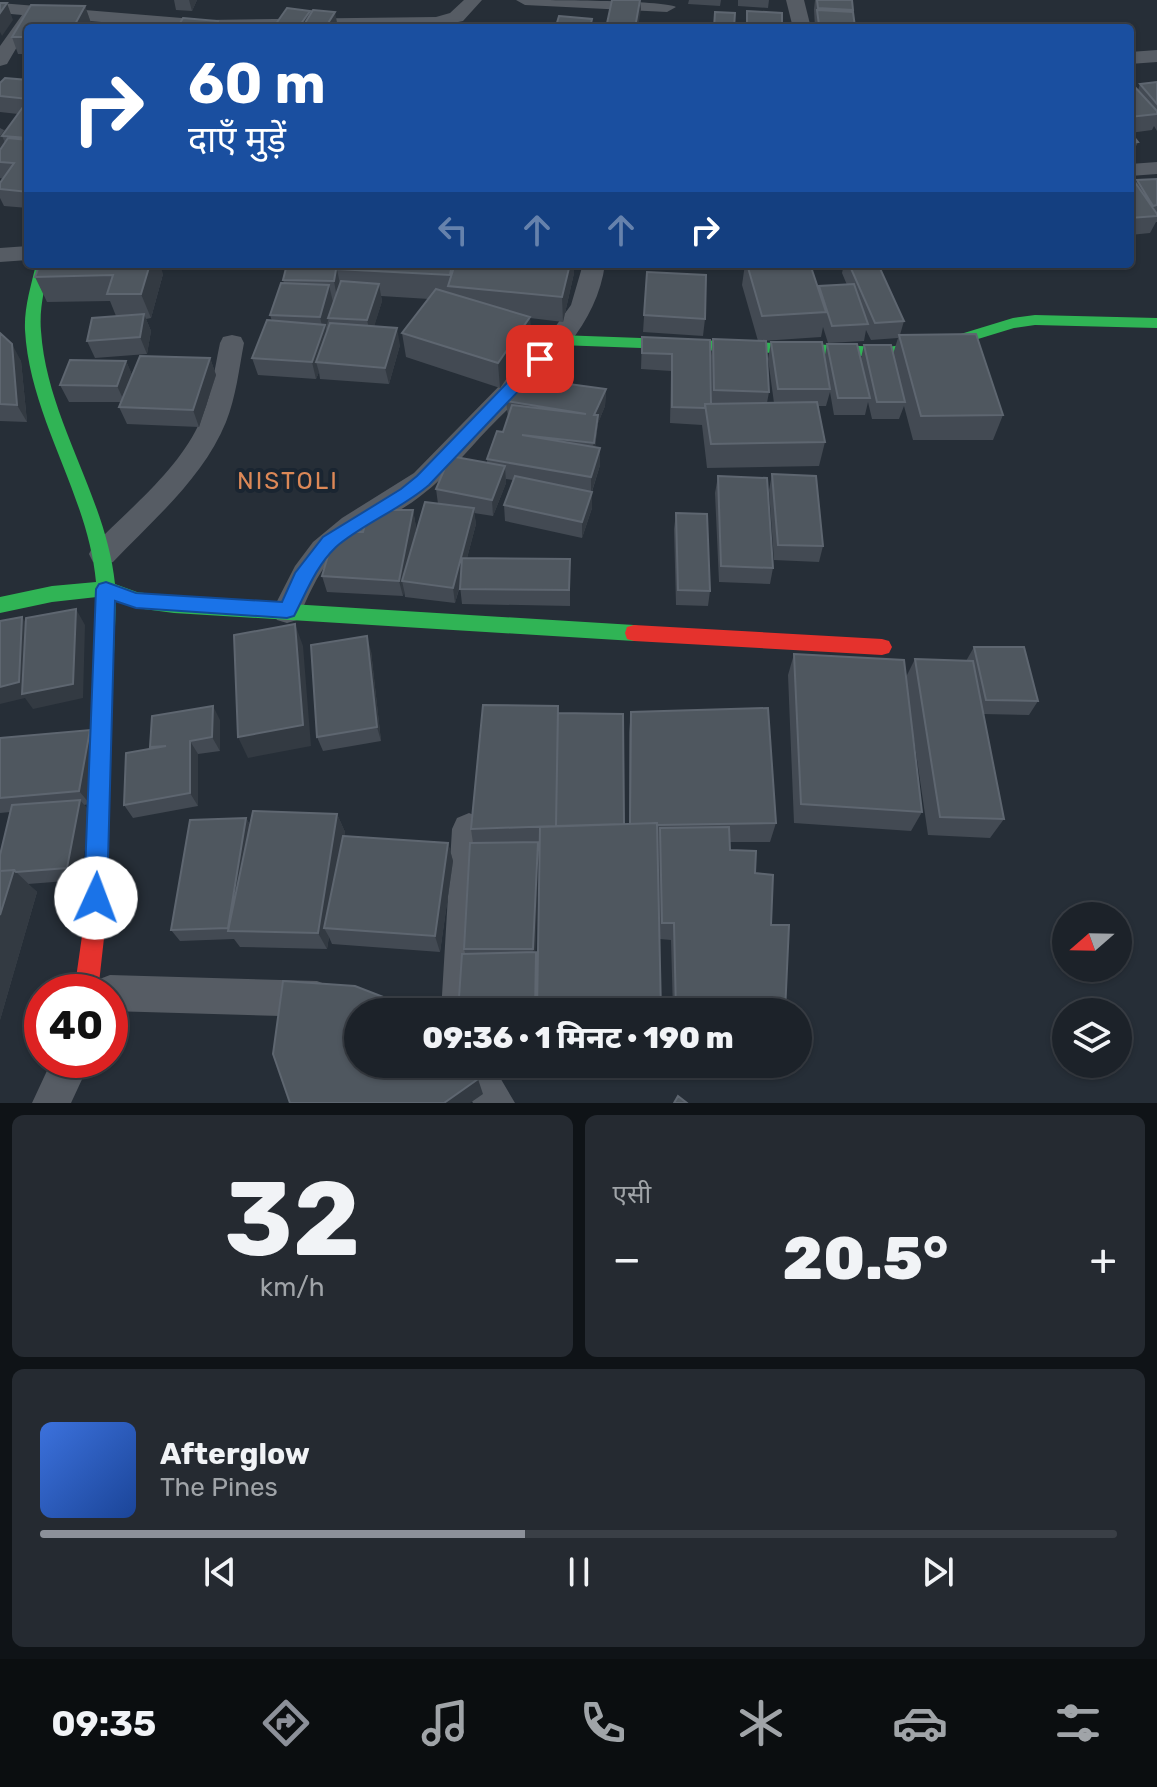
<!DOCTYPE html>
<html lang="hi">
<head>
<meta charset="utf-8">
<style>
  body { margin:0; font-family:Rubik,"Noto Sans Devanagari",sans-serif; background:#252a31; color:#f1f3f6; height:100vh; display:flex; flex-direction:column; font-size:30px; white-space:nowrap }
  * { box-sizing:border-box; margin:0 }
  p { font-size:26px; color:#a0a4a8 }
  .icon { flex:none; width:44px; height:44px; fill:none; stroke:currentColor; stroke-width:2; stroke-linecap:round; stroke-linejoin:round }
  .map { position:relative; height:1103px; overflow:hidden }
  .panel { display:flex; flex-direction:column; gap:12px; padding:12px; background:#0f1317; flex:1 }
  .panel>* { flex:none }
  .banner { position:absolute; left:24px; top:24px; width:1110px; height:244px; border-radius:8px; box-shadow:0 2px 6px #0004,0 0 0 2px #3a3f46; background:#1a4fa0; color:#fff; overflow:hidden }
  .needle { width:52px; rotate:250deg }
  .controls { position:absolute; left:1052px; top:902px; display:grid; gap:16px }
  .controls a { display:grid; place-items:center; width:80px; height:80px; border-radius:50%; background:#1c2229; box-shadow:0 2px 6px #0004,0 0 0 2px #3a3f46; font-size:40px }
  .speed { position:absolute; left:24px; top:974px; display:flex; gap:16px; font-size:40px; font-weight:700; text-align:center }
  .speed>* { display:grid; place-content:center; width:104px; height:104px; border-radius:50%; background:#1c2229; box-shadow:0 2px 6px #0004,0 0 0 2px #3a3f46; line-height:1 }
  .speed .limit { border:12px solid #d22; background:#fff; color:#111 }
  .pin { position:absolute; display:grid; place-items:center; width:68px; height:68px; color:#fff; margin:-34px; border-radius:16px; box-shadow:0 4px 12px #0006 }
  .me { position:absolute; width:88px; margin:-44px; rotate:2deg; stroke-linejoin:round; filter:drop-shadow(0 0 6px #0008) }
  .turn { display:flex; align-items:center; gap:28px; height:168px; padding:0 32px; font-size:36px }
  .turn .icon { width:104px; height:104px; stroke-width:2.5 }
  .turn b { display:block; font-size:56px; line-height:68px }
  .lanes { display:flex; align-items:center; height:76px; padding:0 32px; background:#0003; justify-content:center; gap:40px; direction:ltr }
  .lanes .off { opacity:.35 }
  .big { font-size:60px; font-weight:800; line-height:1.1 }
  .panel .tile { flex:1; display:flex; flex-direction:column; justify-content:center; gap:12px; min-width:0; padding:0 28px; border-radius:12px; background:#252a31 }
  .panel .dial { align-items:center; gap:0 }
  .dial b { font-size:104px; line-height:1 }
  .song { display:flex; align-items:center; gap:24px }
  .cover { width:96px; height:96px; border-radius:12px; background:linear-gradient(135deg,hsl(220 70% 55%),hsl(220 70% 35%)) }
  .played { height:8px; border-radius:4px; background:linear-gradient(90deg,#8c9099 45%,#3a3f46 45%) }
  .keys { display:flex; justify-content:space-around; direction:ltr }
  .heat { display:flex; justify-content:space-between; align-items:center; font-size:44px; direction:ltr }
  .panel .tiles { flex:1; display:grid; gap:12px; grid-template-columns:1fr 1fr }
  .tile:last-child { grid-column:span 2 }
  .trip { position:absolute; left:344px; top:998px; width:468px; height:80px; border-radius:40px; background:#1c2229; box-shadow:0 2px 6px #0004,0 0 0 2px #3a3f46; font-weight:800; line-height:80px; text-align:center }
  .dock { display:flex; height:128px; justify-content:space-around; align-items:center; background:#0b0e10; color:#a0a4a8 }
  .dock .icon { width:56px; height:56px }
  .dock .on { color:#8c9099 }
  .dock b { font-size:36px; color:#f1f3f6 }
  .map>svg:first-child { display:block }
</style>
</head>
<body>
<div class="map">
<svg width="1157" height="1103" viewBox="0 0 1157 1103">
  <rect width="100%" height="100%" fill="#262e37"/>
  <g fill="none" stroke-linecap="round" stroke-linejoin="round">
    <path fill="#565c64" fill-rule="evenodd" d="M464,0H482L463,21L429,28H176L39,17L28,28L7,64L0,66V46L22,15L0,13V3L206,20L436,17L450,13Z
      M516,0C541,0 664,0 676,7L667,12L525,5Z
      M786,0H804L811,28H793Z
      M1157,50V62L1130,64V52Z
      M1157,162V174L1130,176V164Z
      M28,246V260L0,262V248Z
      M583,264H605C596,334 534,381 488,429C467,451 447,476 423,494C395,517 358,529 333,556C316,575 308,598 297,620L287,623L277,620L272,611L295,566L313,542L342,518L414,473L550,334L571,305Z
      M232,335L241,337L244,343C239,369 236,397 226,422C204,477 153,520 113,562L103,565L93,562L89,554L93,546C128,510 176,472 198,426C211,400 214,371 220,343L223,337Z
      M469,813L481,818L486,829L477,1012H441L452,829L457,818Z
      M110,975L317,981L330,986L335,999L330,1012L317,1017L110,1011V992H92L97,980Z
      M52,1060H91L71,1103H32Z
      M450,1064H492L515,1103H473Z"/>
    <path fill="#30b455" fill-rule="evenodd" d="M36,264H50C45,286 39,308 41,331C47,420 106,496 115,584L137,592L174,597L634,625L641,627L643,633L641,639L634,641L174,613L136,608L116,600L112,707L109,713L102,716L95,713L92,707L97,597L52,602L0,613V597L52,586L96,582C88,494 30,419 25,330C24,308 31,286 36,264Z
      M1035,315L1157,318V328L1035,325L1014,328L942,350L887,357L559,345L551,340L559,335L887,347L941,340L1013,318Z"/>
    <path fill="#e5322d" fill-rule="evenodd" d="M634,625L882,639L889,641L892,647L889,653L882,655L634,641L627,639L625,633L627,627Z
      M102,698L109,701L112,707L105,929L98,992H74L83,929L92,707L95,701Z"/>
  </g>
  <path fill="#434a53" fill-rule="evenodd" d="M174,0H197L192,11L176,10Z
    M689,0H721L720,6L688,4Z
    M738,0H769L768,8L738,6Z
    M815,0H852L854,28H815L814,9Z
    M31,5L85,6L91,23L88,28H28V54H18L12,37Z
    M28,80V208L4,206L0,198V183L3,179L0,178V128L6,131L18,114L0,112V83Z
    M1157,82V131L1154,126L1152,130L1130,133L1138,142L1130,159V86L1138,90L1140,84Z
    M1130,175L1136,183L1137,180L1157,179V222H1156L1150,233L1130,235Z
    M287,264L574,273L563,322L530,318L531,342L500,388L406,357L402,333L429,299L381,296L382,301L374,326L400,345L389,384L320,379L319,372L316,379L258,375L252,358L272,321L270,315L284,283L283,280Z
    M745,264H810L819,289V286L847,285L842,273L844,264H878L904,321L900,335L1003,415L993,440H913L904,406L899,419H872L868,402L865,415H834L830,392L826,406H818L825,442L819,466L707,468L702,425L670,423L671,371L641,369L642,337L710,340L711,404H712L711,356L713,339L758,341L742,285ZM823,327L828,343L864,341L866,330L871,340L898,338L893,354L864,345L861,358L827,344L825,355L771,342L768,359L774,403H767L769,392L761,341L821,337Z
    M647,272L705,319L703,336L643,332Z
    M163,274L151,318L146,319L151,331L147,354L95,358L87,341L116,316L110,301L47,302L35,277Z
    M0,333L21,361L27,422L0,421Z
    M210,358L216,375L199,427L127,424L119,407L121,402H69L60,385L126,361L132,375Z
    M606,389L605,406L598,423L595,448L600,465L592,492V508L582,538L505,521L504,505L513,480L506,479V483L493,516L474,513L476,524L467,558L570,559V606L462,604L460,586L455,603L405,597L404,590L403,596L327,592L322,576L413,510L416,527L411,549L438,504L436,489L487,463V459L503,432L508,417L506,401Z
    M772,474L823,546L819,562L774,560L769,490Z
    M718,476L773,568L770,584L719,582L715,493Z
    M676,513L710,591L708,606L676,605L674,529Z
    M974,647L1038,701L1029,715L983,714L1004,819L990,838L928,835L913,732L922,812L911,831L794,823L788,675L794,654L906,677L915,659L966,661Z
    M371,651L381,741L323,751L317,737Z
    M631,712L776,823L770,842H730V850L755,873L771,925L785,1012H673L671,940L660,939L540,845H538L535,952H536L537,963L536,1012L465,953L464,949L473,843L471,829L558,713L624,824H629V732Z
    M220,720V751L198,754V806L133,818L124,805L151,749L150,747Z
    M0,738L100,744L90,804L84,805L91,813L79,880L28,884L37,892L0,1020L10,812L0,813Z
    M337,814L345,832L344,836L448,843L453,861L440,952L332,944L329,937L327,949L240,947L234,939L180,941L171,930L246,818L250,825Z"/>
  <path fill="#333a42" d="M189,0H197L192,11Z
    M640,0L641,9L638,28H635Z
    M7,3L13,20L2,36L0,32V13Z
    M85,6L91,23L88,28H73Z
    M310,11L313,28H298Z
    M335,12L338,28H325Z
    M5,129L8,137L2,136L9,152L0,162V136Z
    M150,264H160L163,274L151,318L141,294Z
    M337,264H344L337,269L340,284L337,298L334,281Z
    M570,264H574V273L563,322L562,297Z
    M379,284L382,301L371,337L367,320Z
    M329,285L333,302L326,328L329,342L316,362L319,372L316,379L312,362L323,330L320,317Z
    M144,314L151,331L147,354L140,337Z
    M530,317L531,342L500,388L498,363Z
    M397,328L400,345L389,384L385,368Z
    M12,344L21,361L27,422L17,405Z
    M210,358L216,375L199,427L193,410Z
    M126,361L133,377L125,403L117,386Z
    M606,389L605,406L598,423L593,460L594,415Z
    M600,448V465L591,494V477Z
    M505,466L506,483L493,516L492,500Z
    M592,492V508L582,538V522Z
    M474,508L476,524L455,603L453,588Z
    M413,510L416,527L405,582L402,581L404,590L403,596L399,581Z
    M76,609L85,625L83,698L33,709L25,698L0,704V687L22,617L32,632Z
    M295,624L303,646L311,746L248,758L238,737Z
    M367,636L371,651L381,741L377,727Z
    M213,706L220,720V751L212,737Z
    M90,730L100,744L90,804L79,791Z
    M190,741L198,754V806L190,793Z
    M80,800L91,813L79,880L67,868Z
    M337,814L345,832L330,929L324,928L329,937L327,949L318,933Z
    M246,818L253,831L229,928Z
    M538,842L539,854L535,960L533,949Z
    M448,843L453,861L440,952L435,936Z
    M14,870L37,892L0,1020V915Z
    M478,1079L483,1094L470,1103H444Z"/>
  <path fill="#4f575f" stroke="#5e6670" stroke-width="2" d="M612,0H640L635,28H606Z
    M817,0H852L853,10L818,8Z
    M0,3H7L0,13Z
    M31,5L85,6L73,28H28V37H12Z
    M287,8L310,11L298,28H273Z
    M313,10L335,12L325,28H302Z
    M817,10L853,12L855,27L819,25Z
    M747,11L782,13V28L747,27Z
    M715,12L735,13L734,28H714Z
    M559,16L592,19L590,28L556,26Z
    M183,18L218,21L214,28H177Z
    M533,25L555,28H532Z
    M5,78L28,80V99L0,96V83Z
    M1157,82V104L1140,84Z
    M1130,86H1134L1157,111V114L1130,117Z
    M23,107L28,108V138L2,136Z
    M1130,132L1138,142L1130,143Z
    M8,138L28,140V192L0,189V183L14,163L0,162V150Z
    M1130,175L1157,214V216L1130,218Z
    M1157,179V205L1153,206L1137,180Z
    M40,264H150L141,294H107L113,275L35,277Z
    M287,264H337L334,281L283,280Z
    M338,264H452L450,275L337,269Z
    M455,264H570L562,297L448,286Z
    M747,264H810L826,312L762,316Z
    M849,264H878L904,321L875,323Z
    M647,272L706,275L705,319L644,315Z
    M341,281L379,284L367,320L328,318Z
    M281,283L329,285L320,317L270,315Z
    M854,284L868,324L832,326L819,286Z
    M436,289L530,317L498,363L402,333Z
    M144,314L140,337L87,341L92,318Z
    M267,320L325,325L312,362L252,358Z
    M330,323L397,328L385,368L316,362Z
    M0,333L12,344L17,405L0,404Z
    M976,334L1003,415L921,416L899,335Z
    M642,337L710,340L711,404H705V408L672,407V354L642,353Z
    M713,339L766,341L769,392L714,390Z
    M771,342H822L830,389H778Z
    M827,344H857L870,398H838Z
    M864,345H891L905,402H877Z
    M140,356L210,358L193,410L119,407Z
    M70,360L126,361L117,386L60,385Z
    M517,377L606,389L594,415H598L594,443L522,435L600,448L591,477L487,459L497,431L503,432L512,405L586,414L506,401Z
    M817,402L825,442L711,444L705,404Z
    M450,456L505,466L492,500L436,489Z
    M772,474L816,476L823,546L778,545Z
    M515,476L592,492L582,522L504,505Z
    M718,476L767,478L773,568L721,566Z
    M425,502L474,508L453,588L402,581Z
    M369,510H413L399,581L322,576L335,532H363Z
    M676,513L707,514L710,591L678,590Z
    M462,558L570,559L569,590L460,589Z
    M76,609L73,684L22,694L26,618Z
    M22,617L19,682L0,687V621Z
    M295,624L303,725L238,737L234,635Z
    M367,636L377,727L317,737L311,645Z
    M974,647H1024L1038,701L986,700Z
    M794,654L904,660L922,812L801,804Z
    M915,659L973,661L1004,819L940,817Z
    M483,705L558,706L556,826L471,829Z
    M213,706L212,737L190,741V793L124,805L126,753L166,746L150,747L152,716Z
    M768,708L776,823L657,825V823L630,824L631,712Z
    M558,713L623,714L624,824L556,826Z
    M90,730L79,791L0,798V738Z
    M80,800L67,868L16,872L14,870L0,871V855L12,805Z
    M253,811L337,814L318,933L228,931Z
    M246,818L228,928L171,930L190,820Z
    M657,823L661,1012H537L540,827Z
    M729,827L730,850L756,851L755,873L773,875L771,925H789L785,1012H676L674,923H662L660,828Z
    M343,836L448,843L435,936L324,928Z
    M538,842L533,949H464L470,843Z
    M14,870L0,915V871Z
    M536,952L535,1012H458L462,954Z
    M283,981L355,986L414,1009L418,1012H358V1064H466L478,1079L444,1103H290L273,1054Z
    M678,1096L687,1103H674Z"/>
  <path fill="#1a73e8" stroke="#114b97" stroke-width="2" d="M540,354L545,355V363L429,485C401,509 361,525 336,547C316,566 306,593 294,616L287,618L136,608L115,601L107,898L104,906L96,909L88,906L84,898L96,589L99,584L106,582L136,593L282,602L295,573L323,537L401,489L417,476L534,355Z"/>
  <g text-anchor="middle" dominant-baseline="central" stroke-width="8" stroke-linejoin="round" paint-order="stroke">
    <g font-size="24" letter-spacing="2" fill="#dc8857" stroke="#1a2531">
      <text x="288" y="481">NISTOLI</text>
    </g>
  </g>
</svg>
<div class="controls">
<a><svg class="needle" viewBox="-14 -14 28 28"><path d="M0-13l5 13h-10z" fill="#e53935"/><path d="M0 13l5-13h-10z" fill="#a0a4a8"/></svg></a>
<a><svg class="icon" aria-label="layers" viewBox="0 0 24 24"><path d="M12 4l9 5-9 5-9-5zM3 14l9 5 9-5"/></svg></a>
</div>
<div class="speed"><div class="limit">40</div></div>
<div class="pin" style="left:540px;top:359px;background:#d93025"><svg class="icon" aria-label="arrive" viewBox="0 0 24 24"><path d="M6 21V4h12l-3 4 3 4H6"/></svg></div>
<svg class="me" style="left:96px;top:898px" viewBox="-20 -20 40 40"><circle r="19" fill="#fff"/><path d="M0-13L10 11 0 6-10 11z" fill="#1a73e8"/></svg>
<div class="trip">09:36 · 1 मिनट · 190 m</div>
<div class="banner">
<div class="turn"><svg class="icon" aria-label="right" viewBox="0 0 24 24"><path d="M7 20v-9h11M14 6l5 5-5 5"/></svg><div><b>60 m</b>दाएँ मुड़ें</div></div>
<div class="lanes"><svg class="icon off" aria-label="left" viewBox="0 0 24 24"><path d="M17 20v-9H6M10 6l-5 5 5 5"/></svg><svg class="icon off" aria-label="ahead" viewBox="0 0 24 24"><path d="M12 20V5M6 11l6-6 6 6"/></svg><svg class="icon off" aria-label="ahead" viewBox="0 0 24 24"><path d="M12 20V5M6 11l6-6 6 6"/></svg><svg class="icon" aria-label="right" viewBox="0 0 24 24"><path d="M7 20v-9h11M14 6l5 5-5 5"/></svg></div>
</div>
</div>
<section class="panel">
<div class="tiles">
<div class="tile dial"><b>32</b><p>km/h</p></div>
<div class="tile"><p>एसी</p>
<div class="heat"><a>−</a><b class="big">20.5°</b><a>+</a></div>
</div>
<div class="tile">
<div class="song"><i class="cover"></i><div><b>Afterglow</b><p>The Pines</p></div></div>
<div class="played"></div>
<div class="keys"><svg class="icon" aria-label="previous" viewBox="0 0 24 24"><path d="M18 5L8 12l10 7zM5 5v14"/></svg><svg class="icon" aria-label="pause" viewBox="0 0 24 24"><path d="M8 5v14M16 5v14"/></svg><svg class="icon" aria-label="next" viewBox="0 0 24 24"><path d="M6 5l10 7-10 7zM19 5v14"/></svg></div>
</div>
</div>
</section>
<nav class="dock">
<b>09:35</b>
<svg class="icon on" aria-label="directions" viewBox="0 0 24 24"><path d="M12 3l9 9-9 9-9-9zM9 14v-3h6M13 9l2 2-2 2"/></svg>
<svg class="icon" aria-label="music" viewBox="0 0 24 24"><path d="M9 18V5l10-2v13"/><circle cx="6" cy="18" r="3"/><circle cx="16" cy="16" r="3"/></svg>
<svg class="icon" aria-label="phone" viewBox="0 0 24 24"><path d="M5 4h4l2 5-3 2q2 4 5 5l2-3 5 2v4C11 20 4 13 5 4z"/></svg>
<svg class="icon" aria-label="climate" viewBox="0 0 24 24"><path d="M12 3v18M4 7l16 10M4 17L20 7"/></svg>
<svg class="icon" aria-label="car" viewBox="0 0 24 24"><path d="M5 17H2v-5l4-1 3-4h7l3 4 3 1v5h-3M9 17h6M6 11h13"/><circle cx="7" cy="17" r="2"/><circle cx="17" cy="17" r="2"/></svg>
<svg class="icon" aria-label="filters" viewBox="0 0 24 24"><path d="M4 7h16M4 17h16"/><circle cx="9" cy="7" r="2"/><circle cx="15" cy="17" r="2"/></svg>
</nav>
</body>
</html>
